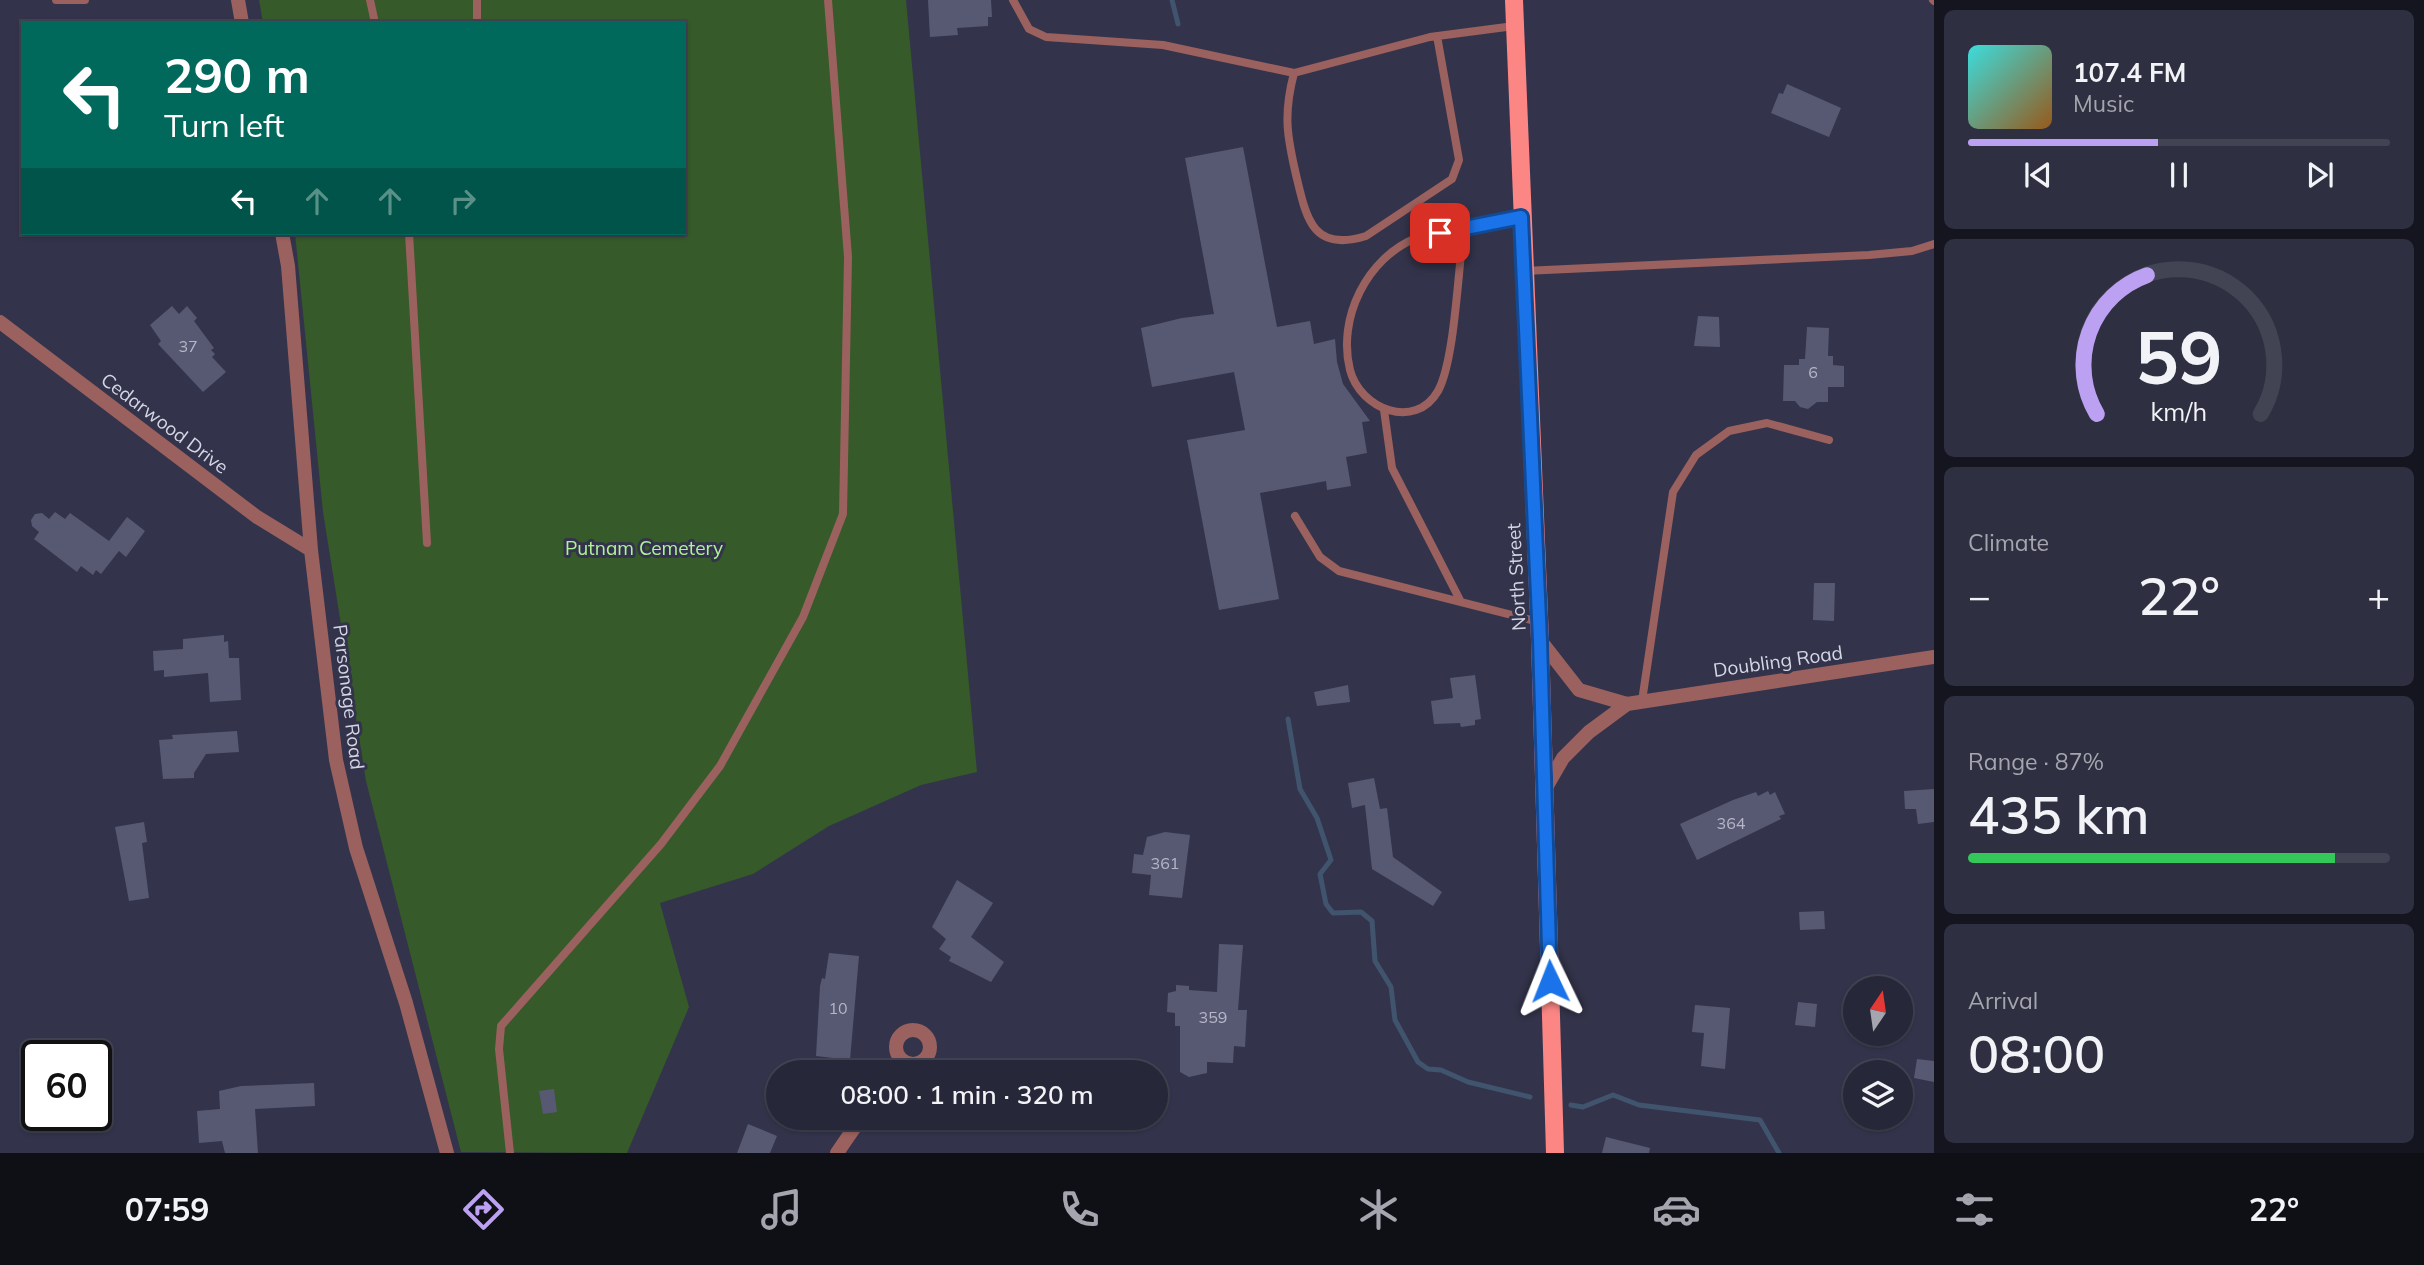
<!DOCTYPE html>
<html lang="en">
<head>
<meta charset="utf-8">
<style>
  body { margin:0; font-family:Mulish,sans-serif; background:#2e2f40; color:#f1f3f6; height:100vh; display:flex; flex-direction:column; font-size:26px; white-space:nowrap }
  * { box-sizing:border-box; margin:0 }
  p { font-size:23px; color:#a4a5ae }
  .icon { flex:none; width:38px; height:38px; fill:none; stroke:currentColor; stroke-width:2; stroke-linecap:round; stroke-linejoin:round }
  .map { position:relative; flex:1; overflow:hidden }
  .details { display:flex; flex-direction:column; gap:10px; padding:10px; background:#15151f; width:490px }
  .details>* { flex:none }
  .hud { position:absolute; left:21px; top:21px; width:665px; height:214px; border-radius:0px; box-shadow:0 2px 5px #0004,0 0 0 2px #424453; background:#00695c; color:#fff; overflow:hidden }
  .needle { width:46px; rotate:13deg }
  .fabs { position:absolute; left:1843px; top:976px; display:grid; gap:14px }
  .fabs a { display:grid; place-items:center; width:70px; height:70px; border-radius:50%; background:#262738; box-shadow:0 2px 5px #0004,0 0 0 2px #424453; font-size:35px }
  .speed { position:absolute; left:21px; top:1040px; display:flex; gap:14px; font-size:35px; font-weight:700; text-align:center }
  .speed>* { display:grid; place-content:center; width:91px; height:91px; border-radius:50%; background:#262738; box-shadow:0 2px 5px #0004,0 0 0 2px #424453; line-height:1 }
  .speed .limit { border:4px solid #111; border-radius:10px; background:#fff; color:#111 }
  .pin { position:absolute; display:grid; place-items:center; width:60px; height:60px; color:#fff; margin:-30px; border-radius:14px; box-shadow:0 4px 10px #0006 }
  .me { position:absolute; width:77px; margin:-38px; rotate:358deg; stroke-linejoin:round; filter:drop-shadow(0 0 5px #0008) }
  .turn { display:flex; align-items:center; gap:24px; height:147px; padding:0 28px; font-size:32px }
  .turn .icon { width:91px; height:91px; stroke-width:2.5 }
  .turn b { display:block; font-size:49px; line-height:60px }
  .lanes { display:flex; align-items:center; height:66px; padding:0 28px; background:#0003; justify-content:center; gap:35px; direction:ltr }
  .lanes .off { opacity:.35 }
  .big { font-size:52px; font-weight:600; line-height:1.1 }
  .details .tile { flex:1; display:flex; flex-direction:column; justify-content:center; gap:10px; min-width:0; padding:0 24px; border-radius:10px; background:#2e2f40 }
  .details .dial { align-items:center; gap:0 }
  .dial svg { height:182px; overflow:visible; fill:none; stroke:#424453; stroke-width:7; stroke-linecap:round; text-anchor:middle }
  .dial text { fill:#f1f3f6; stroke:none }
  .song { display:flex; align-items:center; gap:21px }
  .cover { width:84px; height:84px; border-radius:10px; background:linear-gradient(135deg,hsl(180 70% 55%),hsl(30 70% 35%)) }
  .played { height:7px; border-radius:4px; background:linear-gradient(90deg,#bca0f2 45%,#424453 45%) }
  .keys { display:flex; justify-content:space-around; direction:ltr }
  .heat { display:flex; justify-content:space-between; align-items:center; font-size:38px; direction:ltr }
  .charge { height:10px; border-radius:5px; background:linear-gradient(90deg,#34c759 87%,#424453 0) }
  .trip { position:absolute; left:766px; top:1060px; width:402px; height:70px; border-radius:35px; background:#262738; box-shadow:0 2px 5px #0004,0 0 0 2px #424453; font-weight:600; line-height:70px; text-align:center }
  .menu { display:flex; height:112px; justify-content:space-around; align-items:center; background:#0f1016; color:#a4a5ae }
  .menu .icon { width:49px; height:49px }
  .menu .active { color:#bca0f2 }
  .menu b { font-size:32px; color:#f1f3f6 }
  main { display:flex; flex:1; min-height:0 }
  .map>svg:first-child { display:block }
</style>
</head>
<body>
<main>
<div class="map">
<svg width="1934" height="1153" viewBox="0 0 1934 1153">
  <rect width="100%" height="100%" fill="#33344b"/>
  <path fill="#365a29" d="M259,0H906L977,772L921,785L829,826L753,874L660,903L689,1007L627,1153L461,1152L366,781L323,512L295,233H684V23H263Z"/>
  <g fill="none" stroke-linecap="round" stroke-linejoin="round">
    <path stroke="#41546d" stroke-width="5" d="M1172,0L1178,24
      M1288,719L1300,789L1317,818L1331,860L1320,874L1326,904L1333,913L1361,912L1372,921L1375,961L1391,987L1395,1020L1418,1062L1428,1069L1441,1070L1468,1082L1530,1097
      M1571,1105L1583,1107L1613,1095L1639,1105L1760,1120L1779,1153"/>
  </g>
  <path fill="#575973" d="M928,0H991L992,17H988V26L957,28L958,35L930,37Z
    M1787,84L1841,108L1829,137L1771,113L1779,93L1783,94Z
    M1243,147L1277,327L1310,321L1314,344L1335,339L1337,362L1343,384L1370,421L1362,422L1367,453L1346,457L1351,486L1327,490L1326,481L1260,493L1279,599L1219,610L1187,440L1245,430L1234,372L1152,387L1141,328L1182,318L1214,314L1185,158Z
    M172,306L179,314L187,306L197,318L194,321L214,348L211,350L215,354L212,357L226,372L203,392L158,344L161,341L150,325Z
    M1698,316L1719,317L1720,347L1694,346Z
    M1807,327L1829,328L1828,356H1833V365L1844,366V387H1828V402H1817L1808,409L1800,407L1795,401H1783L1784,365H1799V359H1805Z
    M55,512L65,519L70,513L109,541L127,517L145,531L126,557L119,551L101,574L96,570L93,575L81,566L77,572L34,539L39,532L32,526L31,520L35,514L42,513L49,519Z
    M1814,583H1835L1834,621L1813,620Z
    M224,635V642L228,641L229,658H239L241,700L210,702L208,673L164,677V670L154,671L153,651L183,649V639Z
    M1475,675L1481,719L1475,720V725L1461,727L1460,723L1434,724L1431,701L1453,698L1450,678Z
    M1348,685L1350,702L1317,706L1314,692Z
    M237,731L239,752L206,754L194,773V778L163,779L159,740L173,739L172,735Z
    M1374,778L1380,809L1387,808L1393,857L1442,892L1433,906L1372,869L1365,805L1352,808L1348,783Z
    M1934,789V822L1918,824L1916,809H1905L1904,791Z
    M1768,791L1770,795L1775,792L1785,814L1779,816L1781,819L1697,860L1680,824L1733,800L1756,792L1758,796Z
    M144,822L147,842L142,843L149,898L129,901L115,827Z
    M1165,832L1190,835L1182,898L1149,895L1151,875L1132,873L1134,854L1143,855L1147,837Z
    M957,880L993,903L971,937L1004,962L991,982L949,961L951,957L939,949L946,939L932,927Z
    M1824,911L1825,929L1800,930L1799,912Z
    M1219,944L1243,945L1238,1010H1247L1245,1047L1234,1046L1233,1063L1207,1062V1073L1189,1077L1180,1072V1026H1175V1013L1167,1012L1168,993L1176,991V985L1189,986V990L1217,992Z
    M829,953L859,956L850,1060L816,1056L820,986L822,978L825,979Z
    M1798,1002L1817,1004L1815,1027L1795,1025Z
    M1695,1005L1730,1008L1725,1069L1701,1066L1704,1033L1692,1032Z
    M1917,1059L1934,1061V1082L1914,1078Z
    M314,1083L315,1106L255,1109L258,1153H225L222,1141L199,1143L197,1111L220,1109L219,1091L241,1086Z
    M554,1089L557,1112L543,1114L539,1091Z
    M748,1124L777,1136L770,1153H737Z
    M1606,1137L1650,1148L1649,1153H1602Z"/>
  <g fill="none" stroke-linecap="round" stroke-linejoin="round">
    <path stroke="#9b615e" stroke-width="8" d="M56,0H85
      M370,0L375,23
      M477,0V23
      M1013,0L1029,29L1046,37L1163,45L1294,73L1430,37L1514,26
      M1933,0L1934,1
      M1294,73C1283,115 1287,137 1297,179C1307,221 1314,252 1366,236L1452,179L1459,160L1437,36
      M1464,228C1458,268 1455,360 1438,391C1415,431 1360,409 1350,370C1337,318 1367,258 1416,238C1446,226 1489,223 1521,217
      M409,233L427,543
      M1524,271L1869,255L1912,251L1934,244
      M1384,410L1392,468L1461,602
      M1295,516L1320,557L1339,571L1539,622
      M1642,701L1673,492L1696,455L1729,431L1767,423L1829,440
      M510,1153L499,1049L501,1026L661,844L720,766L803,617L843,514L848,257L828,0"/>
    <path stroke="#9b615e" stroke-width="14" d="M238,0L242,23
      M282,233L288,266L311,550L336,760L356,848L406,1003L447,1153
      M0,322L257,517L311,550
      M1540,640L1579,690L1627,704L1934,657
      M1544,791L1563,758L1589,732L1627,704
      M896 1047a17 17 0 1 1 34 0a17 17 0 1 1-34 0Z
      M837,1153L861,1118"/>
    <path stroke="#fc8684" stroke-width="18" d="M1514,0L1540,640L1555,1153"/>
  </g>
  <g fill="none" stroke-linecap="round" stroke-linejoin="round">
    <g stroke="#114b97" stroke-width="18">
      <path id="route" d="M1440,233L1521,217L1540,640L1550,981"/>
    </g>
    <use href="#route" stroke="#1a73e8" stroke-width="12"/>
  </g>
  <g text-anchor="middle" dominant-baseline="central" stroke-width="6" stroke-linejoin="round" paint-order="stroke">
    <g font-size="16" fill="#b6b7c8">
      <text x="188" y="346">37</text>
      <text x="1813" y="372">6</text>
      <text x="1731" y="823">364</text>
      <text x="1165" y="863">361</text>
      <text x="838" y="1008">10</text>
      <text x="1213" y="1017">359</text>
    </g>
    <g font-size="19" fill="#d5d6e5" stroke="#33344b">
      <text transform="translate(165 423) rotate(37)">Cedarwood Drive</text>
      <text transform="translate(1516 577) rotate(-93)">North Street</text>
      <text transform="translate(1778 661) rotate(-8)">Doubling Road</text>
      <text transform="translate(349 697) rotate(83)">Parsonage Road</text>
    </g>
    <g font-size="19" fill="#aff396" stroke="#33344b">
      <text x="644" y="548">Putnam Cemetery</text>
    </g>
  </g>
</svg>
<div class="fabs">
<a><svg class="needle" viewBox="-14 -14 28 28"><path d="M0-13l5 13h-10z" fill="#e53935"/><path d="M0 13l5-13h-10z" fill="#a4a5ae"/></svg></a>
<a><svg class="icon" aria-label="layers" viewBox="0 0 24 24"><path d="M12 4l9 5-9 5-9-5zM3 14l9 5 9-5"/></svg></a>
</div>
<div class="speed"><div class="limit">60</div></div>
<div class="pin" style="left:1440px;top:233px;background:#d93025"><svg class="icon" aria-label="arrive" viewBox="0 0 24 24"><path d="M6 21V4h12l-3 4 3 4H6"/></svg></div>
<svg class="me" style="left:1550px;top:981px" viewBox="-20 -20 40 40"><path d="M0-17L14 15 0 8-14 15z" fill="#1a73e8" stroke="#fff" stroke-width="4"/></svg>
<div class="trip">08:00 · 1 min · 320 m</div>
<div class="hud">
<div class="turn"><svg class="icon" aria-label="left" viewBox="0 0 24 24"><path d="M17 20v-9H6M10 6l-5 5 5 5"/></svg><div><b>290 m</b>Turn left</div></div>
<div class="lanes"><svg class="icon" aria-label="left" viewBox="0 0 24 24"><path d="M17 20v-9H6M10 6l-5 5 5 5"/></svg><svg class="icon off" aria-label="ahead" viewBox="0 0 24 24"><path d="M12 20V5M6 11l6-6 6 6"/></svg><svg class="icon off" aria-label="ahead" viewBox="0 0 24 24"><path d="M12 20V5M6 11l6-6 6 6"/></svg><svg class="icon off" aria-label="right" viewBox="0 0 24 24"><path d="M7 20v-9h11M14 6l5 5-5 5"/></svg></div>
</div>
</div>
<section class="details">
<div class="tile">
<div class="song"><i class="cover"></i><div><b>107.4 FM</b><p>Music</p></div></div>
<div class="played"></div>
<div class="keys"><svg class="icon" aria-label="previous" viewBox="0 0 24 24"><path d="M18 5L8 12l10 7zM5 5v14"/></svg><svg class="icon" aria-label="pause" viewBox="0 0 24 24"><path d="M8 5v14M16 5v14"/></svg><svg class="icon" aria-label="next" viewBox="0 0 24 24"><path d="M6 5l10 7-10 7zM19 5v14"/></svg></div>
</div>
<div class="tile dial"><svg viewBox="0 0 100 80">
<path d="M14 69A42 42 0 1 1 86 69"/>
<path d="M14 69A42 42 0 0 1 36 8" stroke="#bca0f2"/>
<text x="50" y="56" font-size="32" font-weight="700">59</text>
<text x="50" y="72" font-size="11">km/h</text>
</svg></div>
<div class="tile"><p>Climate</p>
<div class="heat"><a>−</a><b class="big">22°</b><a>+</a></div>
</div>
<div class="tile"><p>Range · 87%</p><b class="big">435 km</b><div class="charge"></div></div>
<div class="tile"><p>Arrival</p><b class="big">08:00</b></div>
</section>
</main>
<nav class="menu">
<b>07:59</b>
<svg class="icon active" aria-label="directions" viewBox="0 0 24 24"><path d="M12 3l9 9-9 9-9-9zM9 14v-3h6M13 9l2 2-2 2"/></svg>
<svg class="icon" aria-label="music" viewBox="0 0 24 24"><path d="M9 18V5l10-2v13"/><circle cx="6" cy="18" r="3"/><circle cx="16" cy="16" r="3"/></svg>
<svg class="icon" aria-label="phone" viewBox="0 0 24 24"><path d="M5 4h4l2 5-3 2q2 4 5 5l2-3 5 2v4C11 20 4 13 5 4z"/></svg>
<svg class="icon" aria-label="climate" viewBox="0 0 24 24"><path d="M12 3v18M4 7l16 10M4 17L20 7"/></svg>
<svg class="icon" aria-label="car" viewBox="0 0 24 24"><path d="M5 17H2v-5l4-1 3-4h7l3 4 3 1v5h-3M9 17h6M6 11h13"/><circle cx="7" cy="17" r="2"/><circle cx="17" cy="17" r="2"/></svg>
<svg class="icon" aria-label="filters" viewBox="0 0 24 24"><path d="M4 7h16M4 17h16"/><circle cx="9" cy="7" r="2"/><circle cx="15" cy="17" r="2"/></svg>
<b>22°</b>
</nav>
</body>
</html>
